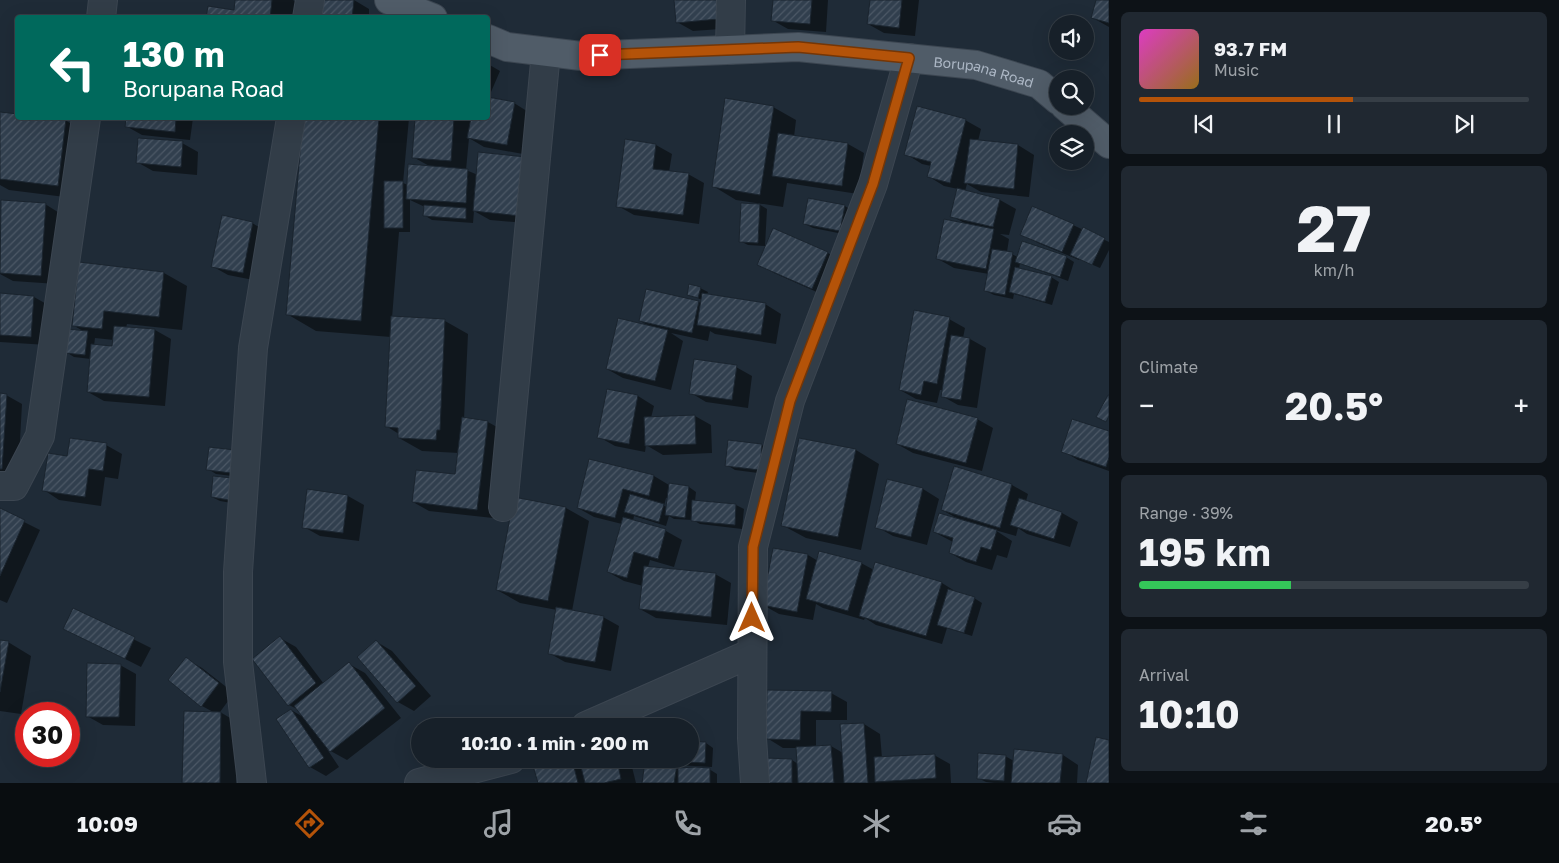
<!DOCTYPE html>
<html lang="en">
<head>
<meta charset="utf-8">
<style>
  body { margin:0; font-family:"Golos Text",sans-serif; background:#202831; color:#f1f3f6; height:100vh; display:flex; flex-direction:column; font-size:19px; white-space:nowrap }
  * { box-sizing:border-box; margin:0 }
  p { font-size:16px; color:#9ea3a8 }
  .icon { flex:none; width:28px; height:28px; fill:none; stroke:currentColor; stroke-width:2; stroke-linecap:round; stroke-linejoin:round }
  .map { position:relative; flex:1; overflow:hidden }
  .panel { display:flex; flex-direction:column; gap:12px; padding:12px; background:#0d1217; width:450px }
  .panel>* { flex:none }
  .hud { position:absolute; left:15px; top:15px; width:475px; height:105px; border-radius:5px; box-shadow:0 5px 20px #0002,0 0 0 1px #363e46; background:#00695c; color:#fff; overflow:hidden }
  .buttons { position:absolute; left:1049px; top:15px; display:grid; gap:10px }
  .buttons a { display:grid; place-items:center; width:45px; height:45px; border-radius:50%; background:#172029; box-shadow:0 5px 20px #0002,0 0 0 1px #363e46; font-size:25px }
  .speed { position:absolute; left:15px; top:702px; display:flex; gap:10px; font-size:25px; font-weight:700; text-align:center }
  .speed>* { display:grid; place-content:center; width:65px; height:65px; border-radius:50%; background:#172029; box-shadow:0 5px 20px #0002,0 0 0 1px #363e46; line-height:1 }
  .speed .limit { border:8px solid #d22; background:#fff; color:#111 }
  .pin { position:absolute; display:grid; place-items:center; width:42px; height:42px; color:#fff; margin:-21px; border-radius:10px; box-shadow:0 2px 8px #0006 }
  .me { position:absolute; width:55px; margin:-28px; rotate:0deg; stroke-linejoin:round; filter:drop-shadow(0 0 4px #0008) }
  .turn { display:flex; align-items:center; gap:18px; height:105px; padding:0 25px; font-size:22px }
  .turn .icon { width:65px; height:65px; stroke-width:2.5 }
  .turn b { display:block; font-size:35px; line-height:42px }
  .big { font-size:38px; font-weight:700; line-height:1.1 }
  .panel .widget { flex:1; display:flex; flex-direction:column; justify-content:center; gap:8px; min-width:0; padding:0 18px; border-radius:8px; background:#202831 }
  .panel .dial { align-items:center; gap:0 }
  .dial b { font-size:65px; line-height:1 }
  .song { display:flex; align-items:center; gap:15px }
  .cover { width:60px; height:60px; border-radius:8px; background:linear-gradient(135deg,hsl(310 70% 55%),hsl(40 70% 35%)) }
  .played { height:5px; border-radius:2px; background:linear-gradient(90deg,#b45309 55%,#363e46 55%) }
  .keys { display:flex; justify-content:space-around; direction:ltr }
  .heat { display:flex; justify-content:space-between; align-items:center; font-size:28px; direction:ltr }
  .charge { height:8px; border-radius:4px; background:linear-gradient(90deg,#34c759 39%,#363e46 0) }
  .trip { position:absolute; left:411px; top:718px; width:288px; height:50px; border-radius:25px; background:#172029; box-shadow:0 5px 20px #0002,0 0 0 1px #363e46; font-weight:700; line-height:50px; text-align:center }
  .tabs { display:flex; height:80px; justify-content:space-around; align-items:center; background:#090d10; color:#9ea3a8 }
  .tabs .icon { width:35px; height:35px }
  .tabs .on { color:#b45309 }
  .tabs b { font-size:22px; color:#f1f3f6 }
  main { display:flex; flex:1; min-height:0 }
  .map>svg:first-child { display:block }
</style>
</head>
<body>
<main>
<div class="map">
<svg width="1109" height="783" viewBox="0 0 1109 783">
  <defs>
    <pattern id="building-hatch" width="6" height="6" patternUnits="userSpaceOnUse" patternTransform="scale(1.25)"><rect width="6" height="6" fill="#313f4e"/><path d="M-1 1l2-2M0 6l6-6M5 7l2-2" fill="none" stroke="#4c5866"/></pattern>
  </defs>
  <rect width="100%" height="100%" fill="#1f2b37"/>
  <path fill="#0007" fill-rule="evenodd" d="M237,0H293L296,2L294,18H208L235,11Z
    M354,0L369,9V18H316Z
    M675,0H732L734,28L693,31L677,22Z
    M774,0H828L826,32L788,29L772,20Z
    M871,0H919L915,36L884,33L868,24Z
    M1098,0H1109V27L1093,18Z
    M488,64L500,71L488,99Z
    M488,99L514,103L530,113L523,154L484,147L469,138L466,170L478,175L536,224L490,220L474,211L473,223L432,220L424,215L425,207L410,200V232H399L392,318L445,321L468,334L464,419L488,422L504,431L493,518L429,511L413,502L456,476L459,453L422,451L399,438V434L386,426L391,337L316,331L287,314L304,118H409L403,183L408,185L431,167L413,157L416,118H488Z
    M773,107L796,120L794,137L848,144L864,153L858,194L787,183L783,207L736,200L713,186Z
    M0,113L18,118H40L65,120L88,134L81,199L9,190L0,185Z
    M127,118H193L190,140L142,135L126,126Z
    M965,120L981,129L978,141L1018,145L1034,155L1029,197L981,192L967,184L965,191L1000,200L1016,209L1009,235L1000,234L1009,239L1007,252L1018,257H1066L1074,262L1068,281L1020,263L1019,269L1051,277L1059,282L1052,305L1014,294L1013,299L994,295L986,291L989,274L954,268L938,259L966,224L952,216L958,189L944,186L928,176L931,166L922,164L906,154Z
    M182,143L198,152L197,175L153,171L137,162Z
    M656,145L672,154L669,172L688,174L704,183L699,224L634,215L618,206Z
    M2,201L45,204L61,214L57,284L13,281L0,274Z
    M757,203L767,209L765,246L748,245L740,241Z
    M845,206L852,211L848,235L813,228L805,224Z
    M252,223L268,232L258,281L228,275L212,266Z
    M1073,225L1109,242V250L1100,268L1079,259V260L1038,243L1022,234Z
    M774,229L828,253L844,263L828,297L774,273L758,264Z
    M164,273L187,286L182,330L127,324L126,328L155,330L171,339L165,406L104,401L88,392L91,359L74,357L66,352L86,333L73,325ZM95,338L114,340L113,348L94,346Z
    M700,288L708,292L707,295L765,304L781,314L776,344L715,334L710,331L708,341L671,333L683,341L671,390L623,378L607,369L651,327L640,321L699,302L702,304V300L689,294Z
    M0,295L34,297L50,306L47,345L0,342Z
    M949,319L965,328L963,338L970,339L986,348L977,408L958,405L942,396L943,390H940L937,403L916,399L900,390Z
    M736,367L752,376L748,408L706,402L691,393Z
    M608,390L638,396L654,406L651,418L695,416L711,425L712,453L663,455L646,445L645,452L615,446L599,437Z
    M0,394L6,395L22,404L18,477L0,476Z
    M977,419L993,428L982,471L913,453L897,444Z
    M1109,433V471L1078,460L1063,451Z
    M106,445L122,454L118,479L105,477L101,506L59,500L44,490L68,457Z
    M762,445L769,449L767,474L735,470L727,465Z
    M210,448L240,477L216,474L208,469Z
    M856,450L879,464L861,550L806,538L782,525Z
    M955,468L1012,485L1028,494L1026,501L1062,513L1078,522L1070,547L1027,534L1018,528L1016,536L995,530L1012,541L1007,558L997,555L992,570L966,562L950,553L953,542L934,532L960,520L942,510Z
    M654,476L669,485L689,487L696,492L695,501L736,505L744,509L742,529L700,524L693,520L674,519L669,516L666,526L634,516L633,521L666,531L682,540L674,567L650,560L648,567L715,574L731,583L727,625L656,618L640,609L643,586L624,581L608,572L622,524L594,517L578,508ZM666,498H668L667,507L664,506Z
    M214,477L237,504L220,501L212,497Z
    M888,481L923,489L939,499L927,545L893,536L877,527Z
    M348,496L364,505L359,541L320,536L304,527Z
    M515,499L566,508L589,521L572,611L603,617L619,626L611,671L565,662L549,653L557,610L520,603L497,590Z
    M0,510L40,530L7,603L0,600Z
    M808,555L818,561L861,563L874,570L876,563L942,583L958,593L974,598L982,603L972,636L947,628L942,644L876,625L865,618L864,620L823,608L816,604L813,620L779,614L763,605Z
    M73,609L151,648L141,667L64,628Z
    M280,638L296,647L324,684L349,664L365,673L401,718L347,760L327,749L339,767L326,776L310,767L291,710L305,718L299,710L289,705Z
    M0,641L8,642L31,656L21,714L0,711Z
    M377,642L392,651L431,696L414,711L398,702Z
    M186,659L202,668L234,693L220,712L237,722L236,783H184L215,713L202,706Z
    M120,665L136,674L135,726L103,725L87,716Z
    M768,691L831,693L847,702V720H816V747L831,746L843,753L841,726L864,724L880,734L882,758L934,755L950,764L951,783H767L792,760L798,764L797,748H783L767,738Z
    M656,723L662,726H643Z
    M690,743H706L713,748L712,767L677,765L674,764L667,765L676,767L681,769H709L717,774V783H643L645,767L634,761L633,759H690Z
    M1063,755L1078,765L1077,783H994L986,782L978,778L1005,756L1014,761Z
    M533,759H630L636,783H539Z"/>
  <path fill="url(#building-hatch)" stroke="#1a242e" d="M235,0H272L270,18H206L208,6L234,10Z
    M317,0H354L352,18H315Z
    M674,0H717L718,19L676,23Z
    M773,0H812L810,24L771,21Z
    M870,0H902L899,28L867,24Z
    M1096,0H1109V23L1091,18Z
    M488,97L515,102L507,145L467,138L471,118H488Z
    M725,98L774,106L760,195L712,187Z
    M917,106L966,119L950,183L927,177L931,162L904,155Z
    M0,112L18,114V118L66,119L58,186L0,179Z
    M126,118H176L175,132L125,127Z
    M303,118H379L361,321L286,315Z
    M415,118H454L451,161L412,158Z
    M778,133L848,143L842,186L772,176Z
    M138,138L183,141L181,167L136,163Z
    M625,139L656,144L653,169L689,173L683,215L616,207Z
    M970,139L1018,144L1014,189L964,183Z
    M478,152L526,157L521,216L473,211Z
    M408,164L468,169L466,203L406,199Z
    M384,181H403V228H384Z
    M957,188L1000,199L993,227L950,217Z
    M808,198L845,205L840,231L803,224Z
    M1,200L46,203L41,276L0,273Z
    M741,203L760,204L758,243L739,242Z
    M424,205L466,208V219L423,216Z
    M1032,206L1074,224L1062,252L1020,235Z
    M222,215L253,222L243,273L211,267Z
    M944,219L994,229L986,269L936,259Z
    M1083,227L1105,238L1092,265L1070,255Z
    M773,228L828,252L812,289L757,265Z
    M1022,241L1067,256L1060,277L1015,262Z
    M992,249L1013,252L1005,295L984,291Z
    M79,262L164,272L159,317L104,311L102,329L72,326Z
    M1015,267L1052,276L1045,302L1009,292Z
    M689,284L701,287L698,298L687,295Z
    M646,289L699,301L692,333L639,321Z
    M0,293L34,296L31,337L0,335Z
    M702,293L766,303L761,335L697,325Z
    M914,310L950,317L937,384L924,381L921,395L899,390Z
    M391,316L445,319L440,430H437L436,440L398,438V428L385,427Z
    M618,318L668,330L655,381L606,369Z
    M114,326L155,329L149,397L87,392L91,344L112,346Z
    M67,329L88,331L85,355L65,353Z
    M951,335L970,338L961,400L941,397Z
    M694,359L737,365L732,400L689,394Z
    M607,389L638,395L629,444L597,438Z
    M0,393L7,394L2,469H0Z
    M1108,395H1109V416L1106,422L1096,417Z
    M907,399L978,418L966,463L896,444Z
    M695,415L696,444L645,446L644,417Z
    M462,417L488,421L477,510L412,502L416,470L455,474Z
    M1072,419L1109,431V457L1106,467L1061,452Z
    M70,438L107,443L103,471L89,469L85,497L42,491L48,453L67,456Z
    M799,438L856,449L838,537L781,526Z
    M728,440L762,444L760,470L725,466Z
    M209,447L235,450L232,473L206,470Z
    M589,459L654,475L649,496L623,489L615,518L577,508Z
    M954,466L1012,484L1000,528L941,510Z
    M213,476L232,478L229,500L211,497Z
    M887,479L923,488L911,537L875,528Z
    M669,483L689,486L685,518L665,515Z
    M307,489L348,495L343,533L302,528Z
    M630,494L664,504L659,522L624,512Z
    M514,497L566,507L548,601L496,590Z
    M1019,498L1062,512L1054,539L1010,525Z
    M692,500L736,504L735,525L691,521Z
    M0,508L25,520L0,576Z
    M939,513L997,530L991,550L981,547L976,562L949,553L953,538L933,532Z
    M623,517L666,529L658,559L634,552L627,578L607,572Z
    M773,548L808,554L797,612L762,605Z
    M819,551L862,562L848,611L806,599Z
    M875,562L942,582L926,636L859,616Z
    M644,566L716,573L711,617L639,609Z
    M948,589L975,597L964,633L937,625Z
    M556,607L604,616L595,662L548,654Z
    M73,608L135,637L125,659L63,629Z
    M280,636L316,683L288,706L252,659Z
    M0,640L9,641L0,692Z
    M376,640L416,686L397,703L357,657Z
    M186,657L219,683L201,707L168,680Z
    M349,662L385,708L330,752L294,706Z
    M87,663L121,664L119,717H86Z
    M767,690L832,691L831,712L801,711L800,740L766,739Z
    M291,709L324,758L309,768L276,719Z
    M184,711L221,712L220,783H182Z
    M864,723L868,783H844L840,724Z
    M1096,737L1109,740V783H1086Z
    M690,741L706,742L705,763L668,761V759H690Z
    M831,745L834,783H798L796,747Z
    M1014,749L1063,754L1060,783H1011Z
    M978,753L1006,755L1004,781L977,779Z
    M935,754L936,778L875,782L874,757Z
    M766,758L792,759V783H765Z
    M531,759H572L578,783H538Z
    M579,759H617L621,779L604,783H585Z
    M645,761L677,765L674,783H642Z
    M696,767L710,768V783H678V768Z"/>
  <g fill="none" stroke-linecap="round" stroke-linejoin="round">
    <g stroke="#3c4651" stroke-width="30">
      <path id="minor" d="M101,18L103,0
        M307,18L310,0
        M730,50L731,0
        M0,486H14L40,436L86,118
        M503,507L546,52
        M586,726L752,653
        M252,783L238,662V572L253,348L291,118
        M419,783L511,759
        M755,783L752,738L753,547L790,401L873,184L909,58"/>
    </g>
    <g stroke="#3c4651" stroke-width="30">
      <g id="major">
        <path d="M389,0L433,18"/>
        <path id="s1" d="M488,39L507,47L581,56L798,47L976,65L1039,84L1058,100"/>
        <path d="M1065,106L1109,144"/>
      </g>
    </g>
    <use href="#minor" stroke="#323d48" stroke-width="28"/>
    <use href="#major" stroke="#505c68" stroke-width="28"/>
  </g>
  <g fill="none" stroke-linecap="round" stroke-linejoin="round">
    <g stroke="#753606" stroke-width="12">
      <path id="route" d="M600,55L798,47L909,58L873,184L790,401L753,547L752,618"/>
    </g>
    <use href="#route" stroke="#b45309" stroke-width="9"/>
  </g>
  <g text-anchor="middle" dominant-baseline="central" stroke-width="5" stroke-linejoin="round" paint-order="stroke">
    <g font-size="14" fill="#acb7c5" stroke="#18222c">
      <text stroke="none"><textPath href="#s1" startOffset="500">Borupana Road</textPath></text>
    </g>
  </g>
</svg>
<div class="buttons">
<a><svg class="icon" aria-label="sound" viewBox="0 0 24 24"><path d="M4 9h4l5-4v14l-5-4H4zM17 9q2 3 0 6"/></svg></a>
<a><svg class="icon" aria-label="search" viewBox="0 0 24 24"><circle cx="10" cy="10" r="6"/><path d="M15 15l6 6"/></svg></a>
<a><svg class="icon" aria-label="layers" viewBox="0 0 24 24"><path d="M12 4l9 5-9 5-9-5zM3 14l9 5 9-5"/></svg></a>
</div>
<div class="speed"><div class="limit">30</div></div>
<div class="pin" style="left:600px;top:55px;background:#d93025"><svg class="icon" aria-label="arrive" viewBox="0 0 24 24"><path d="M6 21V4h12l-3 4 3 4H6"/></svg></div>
<svg class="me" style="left:752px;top:618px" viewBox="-20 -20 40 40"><path d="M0-17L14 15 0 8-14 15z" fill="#b45309" stroke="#fff" stroke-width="4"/></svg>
<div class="trip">10:10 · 1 min · 200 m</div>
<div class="hud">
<div class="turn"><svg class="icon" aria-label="left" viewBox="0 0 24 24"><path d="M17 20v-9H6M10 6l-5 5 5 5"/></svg><div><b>130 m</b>Borupana Road</div></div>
</div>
</div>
<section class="panel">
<div class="widget">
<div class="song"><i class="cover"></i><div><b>93.7 FM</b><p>Music</p></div></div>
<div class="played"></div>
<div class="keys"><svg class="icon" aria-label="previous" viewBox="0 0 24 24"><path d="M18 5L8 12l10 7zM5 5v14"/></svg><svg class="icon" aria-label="pause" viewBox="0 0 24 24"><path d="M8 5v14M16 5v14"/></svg><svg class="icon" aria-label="next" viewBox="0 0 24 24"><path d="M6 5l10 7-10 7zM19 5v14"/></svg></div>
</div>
<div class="widget dial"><b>27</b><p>km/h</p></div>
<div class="widget"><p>Climate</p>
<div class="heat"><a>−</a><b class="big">20.5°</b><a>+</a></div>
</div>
<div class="widget"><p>Range · 39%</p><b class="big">195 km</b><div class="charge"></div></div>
<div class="widget"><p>Arrival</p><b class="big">10:10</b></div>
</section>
</main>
<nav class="tabs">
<b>10:09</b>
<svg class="icon on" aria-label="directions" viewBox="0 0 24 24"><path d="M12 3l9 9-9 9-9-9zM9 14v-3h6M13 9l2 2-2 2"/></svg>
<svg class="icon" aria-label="music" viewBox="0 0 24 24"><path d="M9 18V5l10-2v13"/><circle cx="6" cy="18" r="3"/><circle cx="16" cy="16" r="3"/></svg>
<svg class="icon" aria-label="phone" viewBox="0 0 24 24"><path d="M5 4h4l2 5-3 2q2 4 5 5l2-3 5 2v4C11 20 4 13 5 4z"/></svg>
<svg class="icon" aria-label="climate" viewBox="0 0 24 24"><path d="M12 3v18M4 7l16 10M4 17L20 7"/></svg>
<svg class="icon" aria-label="car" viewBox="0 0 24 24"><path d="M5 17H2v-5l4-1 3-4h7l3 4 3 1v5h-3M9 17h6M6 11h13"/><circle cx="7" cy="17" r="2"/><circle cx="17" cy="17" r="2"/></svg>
<svg class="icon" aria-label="filters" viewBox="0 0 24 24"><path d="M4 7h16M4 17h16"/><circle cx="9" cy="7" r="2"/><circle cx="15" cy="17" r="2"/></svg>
<b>20.5°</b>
</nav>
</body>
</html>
